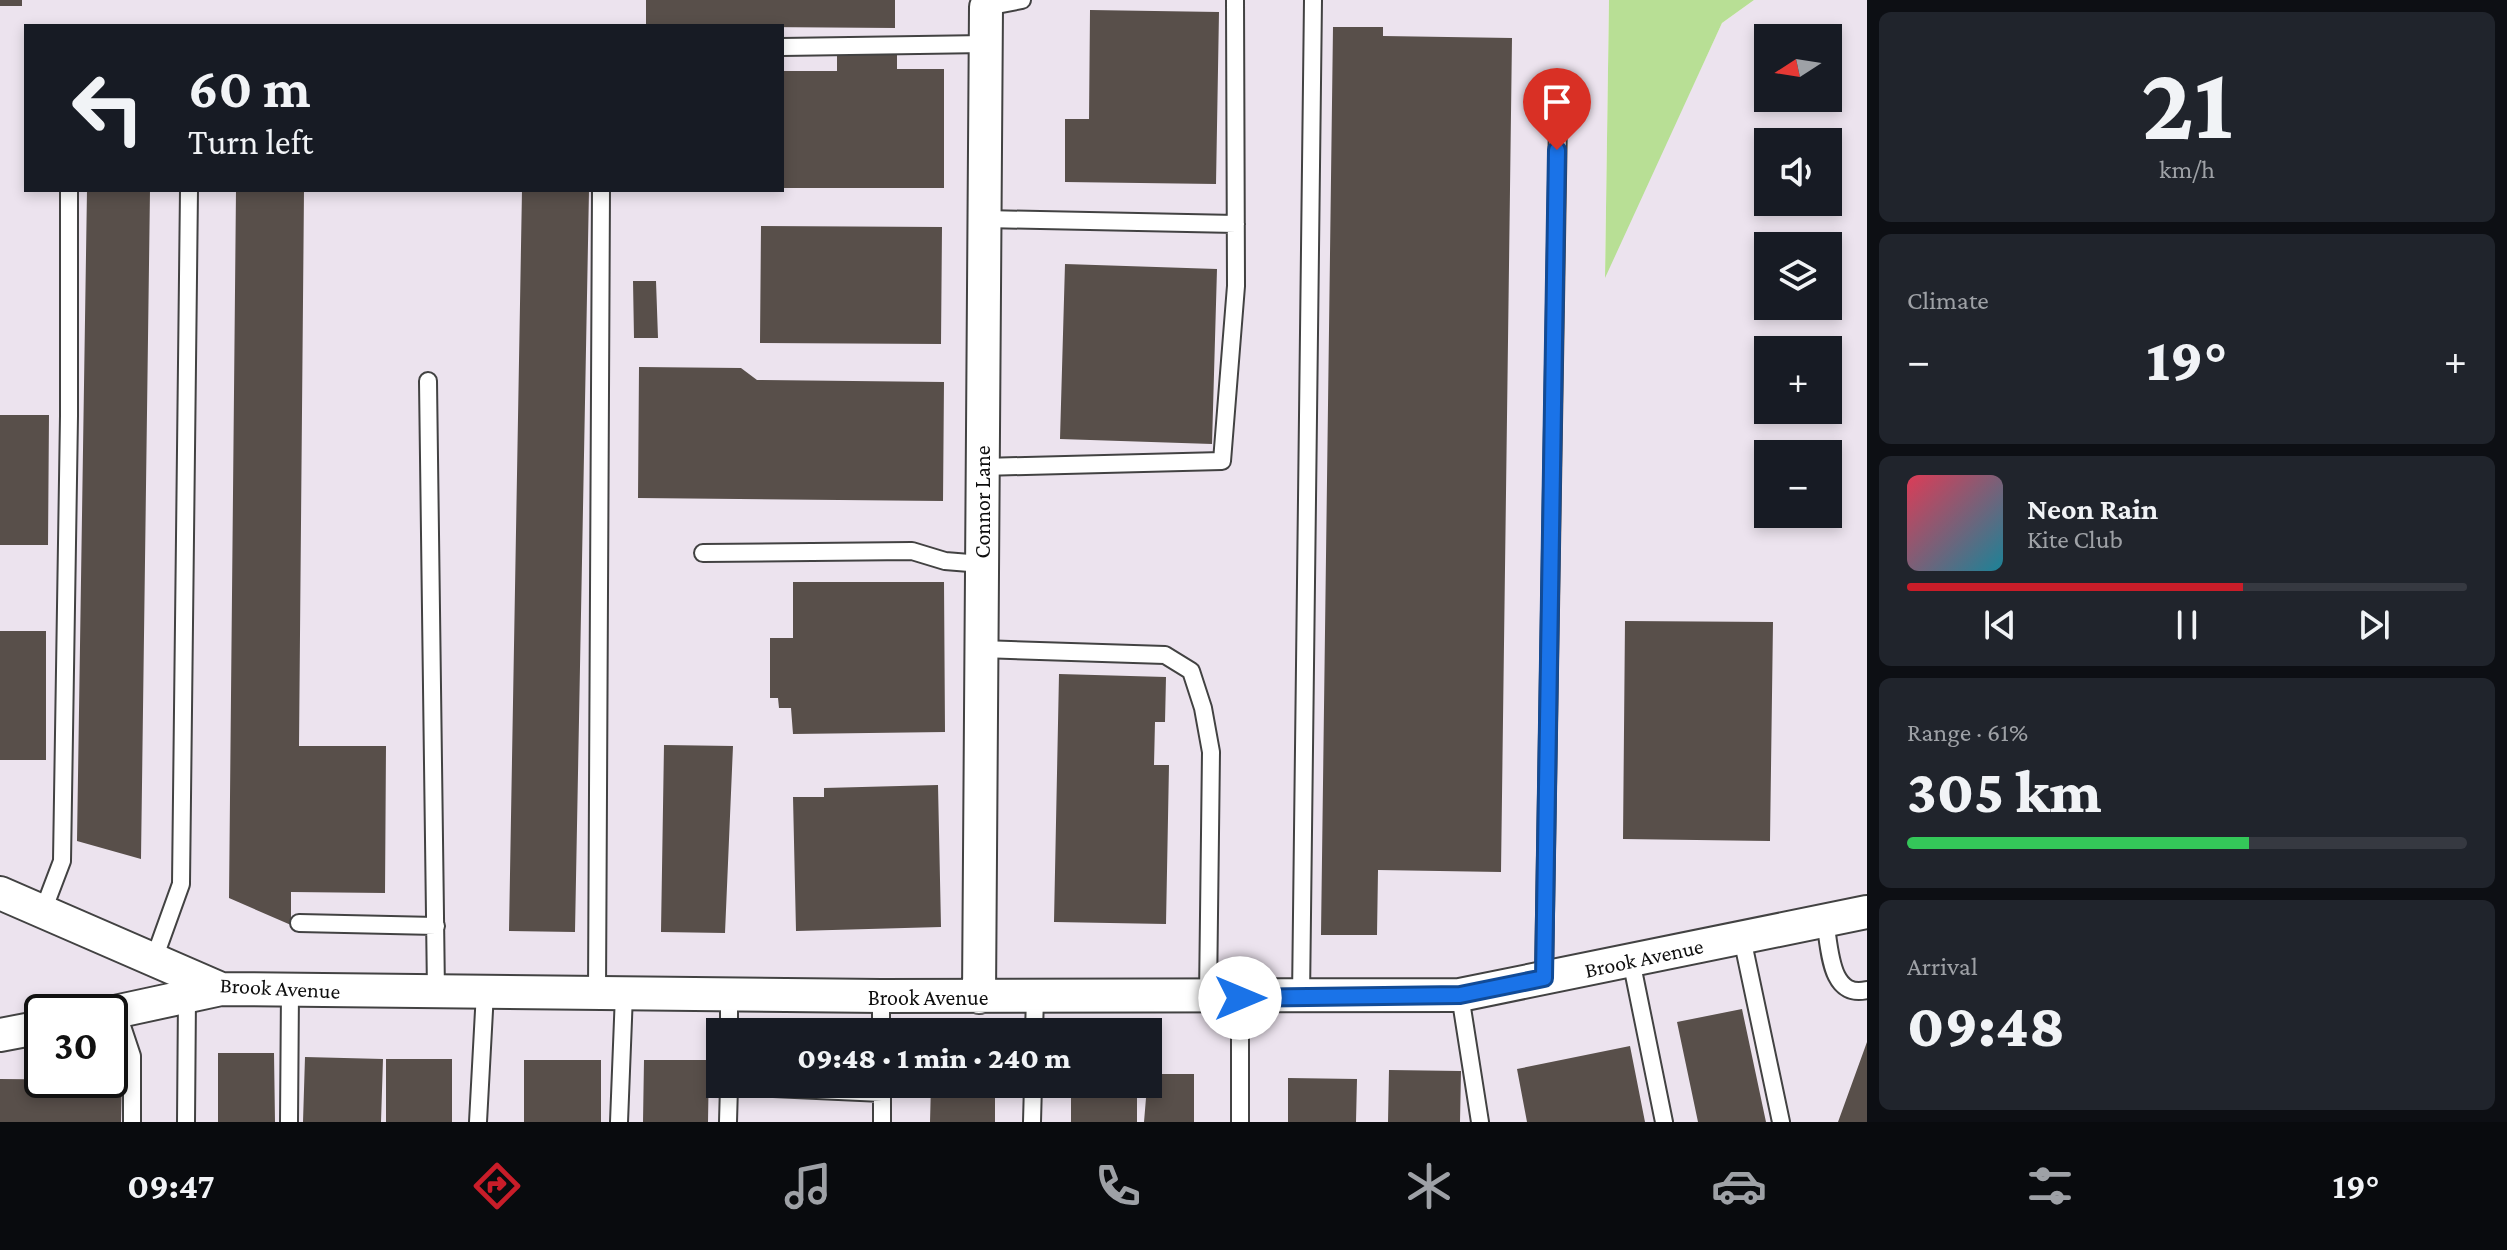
<!DOCTYPE html>
<html lang="en">
<head>
<meta charset="utf-8">
<style>
  body { margin:0; font-family:"Crimson Pro",serif; background:#20242c; color:#f1f3f6; height:100vh; display:flex; flex-direction:column; font-size:30px; white-space:nowrap }
  * { box-sizing:border-box; margin:0 }
  p { font-size:26px; color:#9ea1a6 }
  .icon { flex:none; width:44px; height:44px; fill:none; stroke:currentColor; stroke-width:2; stroke-linecap:round; stroke-linejoin:round }
  .map { position:relative; flex:1; overflow:hidden }
  .details { display:flex; flex-direction:column; gap:12px; padding:12px; background:#0d0f14; width:640px }
  .details>* { flex:none }
  .hud { position:absolute; left:24px; top:24px; width:760px; height:168px; border-radius:0px; box-shadow:0 4px 12px #0003; background:#171b24; color:#f1f3f6; overflow:hidden }
  .needle { width:52px; rotate:258deg }
  .tools { position:absolute; left:1754px; top:24px; display:grid; gap:16px }
  .tools a { display:grid; place-items:center; width:88px; height:88px; border-radius:0px; background:#171b24; box-shadow:0 4px 12px #0003; font-size:40px }
  .speed { position:absolute; left:24px; top:994px; display:flex; gap:16px; font-size:40px; font-weight:700; text-align:center }
  .speed>* { display:grid; place-content:center; width:104px; height:104px; border-radius:50%; background:#171b24; box-shadow:0 4px 12px #0003; line-height:1 }
  .speed .limit { border:4px solid #111; border-radius:12px; background:#fff; color:#111 }
  .pin { position:absolute; display:grid; place-items:center; width:68px; height:68px; color:#fff; margin:-82px -34px; border-radius:50% 50% 50% 0; rotate:-45deg; box-shadow:0 0 8px #0007 }
  .pin .icon { rotate:45deg }
  .me { position:absolute; width:88px; margin:-44px; rotate:90deg; stroke-linejoin:round; filter:drop-shadow(0 0 6px #0008) }
  .turn { display:flex; align-items:center; gap:28px; height:168px; padding:0 32px; font-size:36px }
  .turn .icon { width:104px; height:104px; stroke-width:2.5 }
  .turn b { display:block; font-size:56px; line-height:68px }
  .big { font-size:60px; font-weight:800; line-height:1.1 }
  .details .card { flex:1; display:flex; flex-direction:column; justify-content:center; gap:12px; min-width:0; padding:0 28px; border-radius:12px; background:#20242c }
  .details .dial { align-items:center; gap:0 }
  .dial b { font-size:104px; line-height:1 }
  .song { display:flex; align-items:center; gap:24px }
  .cover { width:96px; height:96px; border-radius:12px; background:linear-gradient(135deg,hsl(350 70% 55%),hsl(190 70% 35%)) }
  .played { height:8px; border-radius:4px; background:linear-gradient(90deg,#c91d29 60%,#363941 60%) }
  .keys { display:flex; justify-content:space-around; direction:ltr }
  .heat { display:flex; justify-content:space-between; align-items:center; font-size:44px; direction:ltr }
  .charge { height:12px; border-radius:6px; background:linear-gradient(90deg,#34c759 61%,#363941 0) }
  .trip { position:absolute; left:706px; top:1018px; width:456px; height:80px; border-radius:0px; background:#171b24; box-shadow:0 4px 12px #0003; font-weight:800; line-height:80px; text-align:center }
  .tabs { display:flex; height:128px; justify-content:space-around; align-items:center; background:#090b0e; color:#9ea1a6 }
  .tabs .icon { width:56px; height:56px }
  .tabs .on { color:#c91d29 }
  .tabs b { font-size:36px; color:#f1f3f6 }
  main { display:flex; flex:1; min-height:0 }
  .map>svg:first-child { display:block }
</style>
</head>
<body>
<main>
<div class="map">
<svg width="1867" height="1122" viewBox="0 0 1867 1122">
  <rect width="100%" height="100%" fill="#fffcf1"/>
  <path fill="#ece3ee" fill-rule="evenodd" d="M0,0H1609L1605,275L1722,23L1754,0H1867V1122H0ZM26,26H782V190H26ZM1768,38H1828V98H1768ZM1768,142H1828V202H1768ZM1768,246H1828V306H1768ZM1768,350H1828V410H1768ZM1768,454H1828V514H1768ZM42,1012H110V1080H42ZM720,1032H1148V1084H720Z"/>
  <path fill="#b8df95" d="M1609,0H1754L1722,23L1605,278Z"/>
  <path fill="#584f4a" d="M0,0H22V6H0Z
    M646,0H895V28L646,26Z
    M1090,10L1219,12L1216,184L1065,182V119H1089Z
    M1333,27H1383V36L1512,38L1501,872L1378,870L1377,935H1321Z
    M837,52H897V69H944V188H782V71H837Z
    M87,190H150L141,859L77,841Z
    M236,190H304L299,746H386L385,893L291,892V925L229,898Z
    M522,190H589L575,932L509,931Z
    M761,226L942,227L941,344L760,343Z
    M1065,264L1217,269L1212,444L1060,439Z
    M633,281H656L658,338H634Z
    M639,367L741,368L757,380L944,382L943,501L638,498Z
    M0,415H49L48,545H0Z
    M793,582H944L945,732L793,734L791,708H779L778,698H770V638H793Z
    M1625,621L1773,622L1770,841L1623,839Z
    M0,631H46V760H0Z
    M1059,674L1166,677L1165,722H1155L1154,765H1169L1166,924L1054,922Z
    M664,745L733,746L725,933L661,932Z
    M938,785L941,927L796,931L793,797H824V788Z
    M1742,1009L1766,1122H1698L1677,1022Z
    M1867,1042V1122H1838Z
    M1630,1046L1645,1122H1527L1517,1069Z
    M218,1053H274L275,1122H218Z
    M305,1057L383,1059L381,1122H303Z
    M386,1059H452V1122H386Z
    M524,1060H601V1122H524Z
    M644,1060H709L708,1122H643Z
    M1389,1070L1461,1071L1460,1122H1388Z
    M110,1074H122L121,1122H0V1079L110,1080Z
    M1148,1074H1194V1122H1144Z
    M1288,1078L1357,1079L1356,1122H1288Z
    M931,1084H995V1122H930Z
    M1071,1084H1137V1122H1071Z"/>
  <g fill="none" stroke-linecap="round" stroke-linejoin="round">
    <g stroke="#424242" stroke-width="20">
      <path id="lane" d="M986,7L1022,0
        M782,47L986,44
        M985,219L1236,224
        M428,381L436,992
        M983,467L1222,461L1236,286L1235,0
        M703,553L912,551L945,561L982,564
        M981,649L1165,655L1191,671L1203,708L1211,752L1208,997
        M43,911L62,861L69,416V190
        M1825,921C1830,947 1829,999 1867,990
        M299,923L436,926
        M1742,938L1781,1122
        M154,959L181,884L189,190
        M1631,960L1664,1122
        M1544,978L1558,119
        M597,993L601,190
        M729,995V1032
        M1460,995L1480,1122
        M881,996V1032
        M1301,998L1313,0
        M117,1011L132,1056V1122
        M1034,1032L1035,997
        M186,1122L187,996
        M289,1122L290,990
        M478,1122L485,992
        M619,1122L624,994
        M728,1122L729,1086L882,1093V1122
        M1032,1122L1033,1084
        M1240,1122V998"/>
    </g>
    <g stroke="#424242" stroke-width="36">
      <path id="street" d="M0,893L221,989L881,996L1460,995L1867,912
        M979,997L986,7
        M110,1013L221,989
        M0,1035L42,1027"/>
    </g>
    <use href="#lane" stroke="#fff" stroke-width="16"/>
    <use href="#street" stroke="#fff" stroke-width="32"/>
  </g>
  <g fill="none" stroke-linecap="round" stroke-linejoin="round">
    <g stroke="#114b97" stroke-width="20">
      <path id="route" d="M1240,998L1460,995L1544,978L1557,150"/>
    </g>
    <use href="#route" stroke="#1a73e8" stroke-width="14"/>
  </g>
  <g text-anchor="middle" dominant-baseline="central" stroke-width="8" stroke-linejoin="round" paint-order="stroke">
    <g font-size="22" fill="#0f0f0f" stroke="#fff">
      <text transform="translate(982 502) rotate(-90)">Connor Lane</text>
      <text transform="translate(1644 958) rotate(-12)">Brook Avenue</text>
      <text transform="translate(280 988) rotate(3)">Brook Avenue</text>
      <text x="928" y="997">Brook Avenue</text>
    </g>
  </g>
</svg>
<div class="tools">
<a><svg class="needle" viewBox="-14 -14 28 28"><path d="M0-13l5 13h-10z" fill="#e53935"/><path d="M0 13l5-13h-10z" fill="#9ea1a6"/></svg></a>
<a><svg class="icon" aria-label="sound" viewBox="0 0 24 24"><path d="M4 9h4l5-4v14l-5-4H4zM17 9q2 3 0 6"/></svg></a>
<a><svg class="icon" aria-label="layers" viewBox="0 0 24 24"><path d="M12 4l9 5-9 5-9-5zM3 14l9 5 9-5"/></svg></a>
<a>+</a>
<a>−</a>
</div>
<div class="speed"><div class="limit">30</div></div>
<div class="pin" style="left:1557px;top:150px;background:#d93025"><svg class="icon" aria-label="arrive" viewBox="0 0 24 24"><path d="M6 21V4h12l-3 4 3 4H6"/></svg></div>
<svg class="me" style="left:1240px;top:998px" viewBox="-20 -20 40 40"><circle r="19" fill="#fff"/><path d="M0-13L10 11 0 6-10 11z" fill="#1a73e8"/></svg>
<div class="trip">09:48 · 1 min · 240 m</div>
<div class="hud">
<div class="turn"><svg class="icon" aria-label="left" viewBox="0 0 24 24"><path d="M17 20v-9H6M10 6l-5 5 5 5"/></svg><div><b>60 m</b>Turn left</div></div>
</div>
</div>
<section class="details">
<div class="card dial"><b>21</b><p>km/h</p></div>
<div class="card"><p>Climate</p>
<div class="heat"><a>−</a><b class="big">19°</b><a>+</a></div>
</div>
<div class="card">
<div class="song"><i class="cover"></i><div><b>Neon Rain</b><p>Kite Club</p></div></div>
<div class="played"></div>
<div class="keys"><svg class="icon" aria-label="previous" viewBox="0 0 24 24"><path d="M18 5L8 12l10 7zM5 5v14"/></svg><svg class="icon" aria-label="pause" viewBox="0 0 24 24"><path d="M8 5v14M16 5v14"/></svg><svg class="icon" aria-label="next" viewBox="0 0 24 24"><path d="M6 5l10 7-10 7zM19 5v14"/></svg></div>
</div>
<div class="card"><p>Range · 61%</p><b class="big">305 km</b><div class="charge"></div></div>
<div class="card"><p>Arrival</p><b class="big">09:48</b></div>
</section>
</main>
<nav class="tabs">
<b>09:47</b>
<svg class="icon on" aria-label="directions" viewBox="0 0 24 24"><path d="M12 3l9 9-9 9-9-9zM9 14v-3h6M13 9l2 2-2 2"/></svg>
<svg class="icon" aria-label="music" viewBox="0 0 24 24"><path d="M9 18V5l10-2v13"/><circle cx="6" cy="18" r="3"/><circle cx="16" cy="16" r="3"/></svg>
<svg class="icon" aria-label="phone" viewBox="0 0 24 24"><path d="M5 4h4l2 5-3 2q2 4 5 5l2-3 5 2v4C11 20 4 13 5 4z"/></svg>
<svg class="icon" aria-label="climate" viewBox="0 0 24 24"><path d="M12 3v18M4 7l16 10M4 17L20 7"/></svg>
<svg class="icon" aria-label="car" viewBox="0 0 24 24"><path d="M5 17H2v-5l4-1 3-4h7l3 4 3 1v5h-3M9 17h6M6 11h13"/><circle cx="7" cy="17" r="2"/><circle cx="17" cy="17" r="2"/></svg>
<svg class="icon" aria-label="filters" viewBox="0 0 24 24"><path d="M4 7h16M4 17h16"/><circle cx="9" cy="7" r="2"/><circle cx="15" cy="17" r="2"/></svg>
<b>19°</b>
</nav>
</body>
</html>
